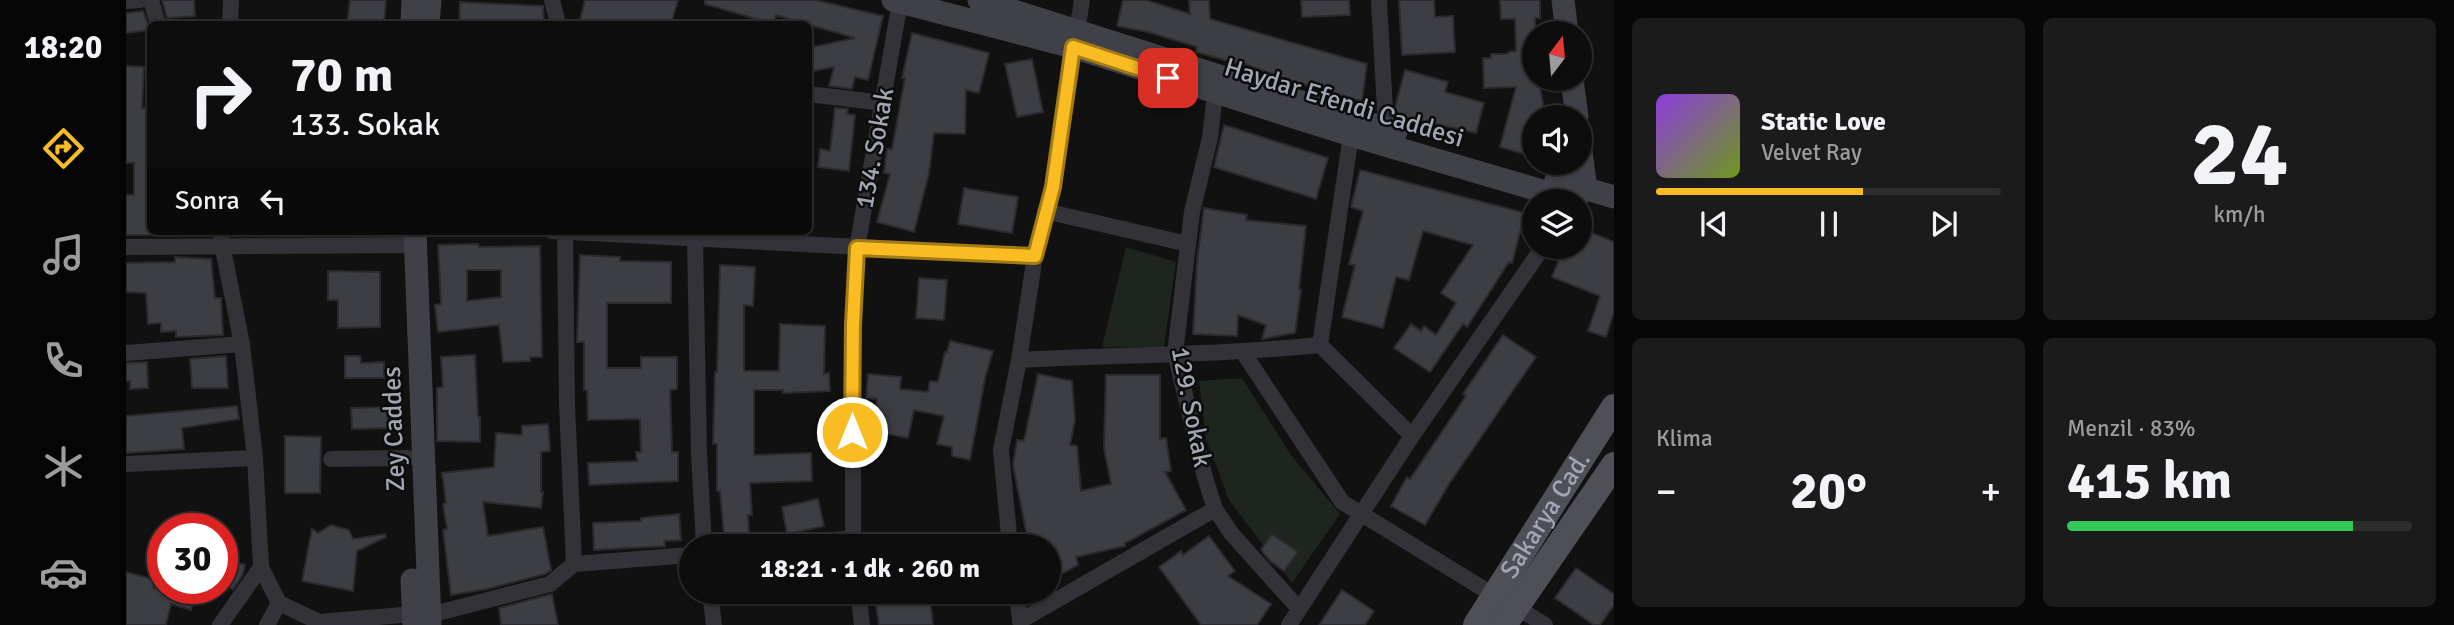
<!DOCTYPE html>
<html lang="tr">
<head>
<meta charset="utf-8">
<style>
  body { margin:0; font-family:Signika,sans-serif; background:#1b1b1c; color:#f1f3f6; height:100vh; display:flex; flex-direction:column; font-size:26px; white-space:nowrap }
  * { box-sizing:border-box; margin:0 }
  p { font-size:23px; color:#9a9c9e }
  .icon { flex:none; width:38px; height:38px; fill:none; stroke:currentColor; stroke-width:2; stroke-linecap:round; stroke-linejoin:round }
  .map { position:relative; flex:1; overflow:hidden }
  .side { display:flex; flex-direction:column; gap:18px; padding:18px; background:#070708; width:840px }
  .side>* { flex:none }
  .guide { position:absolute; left:21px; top:21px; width:665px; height:214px; border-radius:10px; box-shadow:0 2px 5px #0004,0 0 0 2px #2d2d2e; background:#0d0d0e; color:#f1f3f6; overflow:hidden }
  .needle { width:46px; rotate:16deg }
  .controls { position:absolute; left:1396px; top:21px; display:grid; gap:14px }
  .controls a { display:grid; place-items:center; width:70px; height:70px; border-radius:50%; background:#0d0d0e; box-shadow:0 2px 5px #0004,0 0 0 2px #2d2d2e; font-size:35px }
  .speed { position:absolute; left:21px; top:513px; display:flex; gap:14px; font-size:35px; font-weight:700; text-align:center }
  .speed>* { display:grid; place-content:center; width:91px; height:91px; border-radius:50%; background:#0d0d0e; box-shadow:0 2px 5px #0004,0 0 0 2px #2d2d2e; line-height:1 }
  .speed .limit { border:10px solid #d22; background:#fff; color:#111 }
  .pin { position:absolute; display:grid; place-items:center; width:60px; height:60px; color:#fff; margin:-30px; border-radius:14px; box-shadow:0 4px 10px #0006 }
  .me { position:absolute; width:77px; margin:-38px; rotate:0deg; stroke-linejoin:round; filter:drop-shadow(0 0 5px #0008) }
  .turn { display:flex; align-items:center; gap:24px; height:147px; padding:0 28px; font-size:32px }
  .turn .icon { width:91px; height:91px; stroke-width:2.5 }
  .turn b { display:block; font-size:49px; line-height:60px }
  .then { display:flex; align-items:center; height:66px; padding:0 28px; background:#0003; gap:14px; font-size:26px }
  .big { font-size:52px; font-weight:700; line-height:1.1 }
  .side .widget { flex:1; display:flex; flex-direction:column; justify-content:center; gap:10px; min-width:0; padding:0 24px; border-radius:10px; background:#1b1b1c }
  .side .dial { align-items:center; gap:0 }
  .dial b { font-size:91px; line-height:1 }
  .song { display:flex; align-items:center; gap:21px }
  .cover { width:84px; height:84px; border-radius:10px; background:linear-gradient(135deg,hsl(270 70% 55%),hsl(80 70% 35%)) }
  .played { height:7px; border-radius:4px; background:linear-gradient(90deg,#f9bc22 60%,#2d2d2e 60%) }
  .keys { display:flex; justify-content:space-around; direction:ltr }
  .heat { display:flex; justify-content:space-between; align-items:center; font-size:38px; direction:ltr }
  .charge { height:10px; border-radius:5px; background:linear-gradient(90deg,#34c759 83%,#2d2d2e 0) }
  .side .tiles { flex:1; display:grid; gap:18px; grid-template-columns:repeat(2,1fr) }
  .trip { position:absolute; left:553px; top:534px; width:382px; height:70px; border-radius:35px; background:#0d0d0e; box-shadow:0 2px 5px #0004,0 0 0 2px #2d2d2e; font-weight:700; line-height:70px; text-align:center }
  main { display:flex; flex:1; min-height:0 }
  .tabs { display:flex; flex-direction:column; width:126px; justify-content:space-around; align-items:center; background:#050506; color:#9a9c9e }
  .tabs .icon { width:49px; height:49px }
  .tabs .selected { color:#f9bc22 }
  .tabs b { font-size:32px; color:#f1f3f6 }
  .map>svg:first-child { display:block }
</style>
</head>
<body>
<main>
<nav class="tabs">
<b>18:20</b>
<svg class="icon selected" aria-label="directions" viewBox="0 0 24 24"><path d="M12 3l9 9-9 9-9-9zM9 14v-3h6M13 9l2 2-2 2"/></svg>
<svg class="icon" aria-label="music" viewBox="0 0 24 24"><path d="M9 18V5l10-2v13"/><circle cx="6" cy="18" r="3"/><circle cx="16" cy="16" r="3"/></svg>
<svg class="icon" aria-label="phone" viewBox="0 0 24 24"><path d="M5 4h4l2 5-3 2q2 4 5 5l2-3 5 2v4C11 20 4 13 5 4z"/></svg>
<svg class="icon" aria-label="climate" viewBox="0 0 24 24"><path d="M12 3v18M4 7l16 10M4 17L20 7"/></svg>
<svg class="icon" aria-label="car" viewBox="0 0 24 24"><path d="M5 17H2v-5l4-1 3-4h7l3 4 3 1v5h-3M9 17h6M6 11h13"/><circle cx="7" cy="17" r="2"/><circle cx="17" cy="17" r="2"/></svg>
</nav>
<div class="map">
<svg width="1488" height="625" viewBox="0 0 1488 625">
  <rect width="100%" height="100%" fill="#111112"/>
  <path fill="#1d251e" d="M1000,247L1050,262L1038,347H976Z
    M1116,378L1165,455L1214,514L1166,583L1103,500L1080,439L1073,381Z"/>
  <path fill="#3d3e43" stroke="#2b2b2f" stroke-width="2" fill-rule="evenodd" d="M36,0H68L69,16L41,18Z
    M224,0H260L258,24H221Z
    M459,0H552L545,24H453Z
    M579,0H689L757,16L742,80L729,77L726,89L703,86L708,67L682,72V48L729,38L650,15L648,24L579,4Z
    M997,0H1020L1064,14L1063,0H1083L1084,19L1241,64L1236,101L1166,81L1116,63V65L1070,52L1071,47L1022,32L991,26Z
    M1175,0H1223L1224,15L1176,17Z
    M1273,0H1308L1309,17L1327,16L1329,52L1276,55Z
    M1374,0H1414V18H1409V79H1413L1419,117H1409V157L1374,147L1390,87L1358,88L1357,58H1365V54H1382L1383,52L1390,51L1389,19H1375Z
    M334,2L417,6L418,24H333Z
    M17,11L24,30L0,33V13Z
    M786,33L863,53L853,93L840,90L839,134L808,133L803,173L788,232L751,222L764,174L758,173L761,149H766L779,78H776Z
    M906,59L917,112L891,117L879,64Z
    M0,66L18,67L16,108H20V114H24V235H0V195H8V163H0Z
    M1279,70L1322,82L1319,92L1358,103L1350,133L1270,115L1269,107Z
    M709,108L722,109L721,114L729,115L723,171L692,167L694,149L704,151Z
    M1098,125L1202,158L1190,199L1088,167Z
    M1234,170L1399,213L1386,263L1383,262L1341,327L1337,324L1304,372L1268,348L1285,324L1295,331L1298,326L1310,335L1330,303L1315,293L1347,245L1297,231L1283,280L1270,277L1257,328L1216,317L1229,265L1223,264L1237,211L1225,207Z
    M838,188L892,197L886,233L832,224Z
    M1078,208L1121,215L1120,220L1180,226L1173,289L1175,290L1169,333L1136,339L1140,325L1112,315L1111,336L1067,334L1071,261Z
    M1454,228L1488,242V312L1480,337L1462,331L1474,296L1426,277L1438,247H1454Z
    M352,244L353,247L414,246L416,357H404V361L377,362L373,325L312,332L309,305L315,304L312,245ZM341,270H375V297L341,301Z
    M454,255L494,257V261L545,262V303H481V368H515V357H551V389L544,390L546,452H552V481L463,485L462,463L511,461L510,452H515L514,419L462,420L461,390H458V342H451Z
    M49,257L85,259L89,298H95L97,335L50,337V331L35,332V323L22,324L20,293L0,292V263L49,262Z
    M594,265L629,267L627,306L618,305V371H653L654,324L699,326L698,374L703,373L704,391L657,393V390H628V455L685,453L686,481L624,483L626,515H622L623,533L598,534L594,491H591V444H587L589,372H591Z
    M202,271L254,272V327L212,328V300H202Z
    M793,278L821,280L818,320L790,318Z
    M1377,335L1410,357L1323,484L1299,525L1265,506L1281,477L1284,479L1340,396L1337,394Z
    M824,341L867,351L859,378L844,460L826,456V447L811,444L818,416L788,410L782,438L745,431L751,399L740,398L742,374L775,377L774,389L802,392L804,381L812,382L819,352H821Z
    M349,355L352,417H354V442L311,441V388L317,387L315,357Z
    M100,356L102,388H66L64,359Z
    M219,356H234L235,363L258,362V378H219Z
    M21,362L22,388L4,389V381H0V363Z
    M912,374L946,381L949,420L944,445L951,446L955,491L985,484L978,448L980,375H1034V439L1040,438L1045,471L1039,472L1060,510L999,543V546L950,557L952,565L922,581V546H903L887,465L891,440L898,441Z
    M111,406L113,419L56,428L58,449L0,453V416Z
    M261,407L262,428L226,429L225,408Z
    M422,424L424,451L415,452V492H417L415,508L357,502L362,536L417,527L425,570L419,574L361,589L325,595L317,530L321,529L317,504L320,503L316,473L368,467L370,433L396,435V426Z
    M159,436L195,437L194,493H159Z
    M692,499L698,526L661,534L656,507Z
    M553,514L555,540L538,541L539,546L468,550L467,523L515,521V518Z
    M205,525L223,530L227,539L259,534L260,537L231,551L227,591L176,581L186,529L192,533Z
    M1146,534L1172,552L1158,571L1144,561L1135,550Z
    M1083,536L1109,571L1102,576L1145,604L1131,625H1075L1033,567L1055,551L1057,555Z
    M96,558L119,565L116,576L107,589L96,586Z
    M1450,568L1488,594V605L1474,625H1468L1429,598Z
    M0,572L29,580L27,588H71L65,610L45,604L40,625H0Z
    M1216,590L1248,611L1239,625H1193Z
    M426,594L432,625H375L373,608Z
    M804,598L807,625H753L750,604Z"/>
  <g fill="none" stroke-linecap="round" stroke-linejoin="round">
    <path stroke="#323238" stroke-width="16" d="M25,0L32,24
      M426,0L432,24
      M1253,0L1260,129
      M0,1L14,0
      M104,24L105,0
      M1089,93L1084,138L1066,212L1049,353L1078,474L1089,509L1105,533L1173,609
      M682,94L758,103
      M1225,135L1194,345L1286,436
      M919,211L1062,244
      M425,231L909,256
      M439,232L441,404L448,564
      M95,239L116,344L129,458L135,567L153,603L193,622L288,614
      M569,240L573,454L578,546
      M0,247L289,245
      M1117,352L1216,502L1369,596
      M0,353L116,344
      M893,360C993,355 1094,355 1194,345
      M205,459L282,458
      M0,464L129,458
      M653,546L726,538
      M727,546V325L731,248L774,2
      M884,546L875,450L893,360L909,256L927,187L956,0
      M584,592L588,625
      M732,592L736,625
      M890,592L895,625
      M1389,606L1419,625
      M304,615L424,584L448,564L565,555
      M894,621L1089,509
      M94,625L135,567
      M141,625L153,603
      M1163,625L1286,436L1417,247"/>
    <path stroke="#404148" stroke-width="23" d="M767,0L947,47L1225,135L1450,201
      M853,0L1270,132
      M1437,0L1441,33
      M286,24L287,0
      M302,24L304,0
      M1446,79L1451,117
      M1454,144L1460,189
      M1430,180L1488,197
      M289,231L304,625
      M286,580L288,625"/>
    <g stroke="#4e4f57" stroke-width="26">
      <path id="s1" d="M1350,625L1488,407"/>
      <path d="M1378,625L1488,465"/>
    </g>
  </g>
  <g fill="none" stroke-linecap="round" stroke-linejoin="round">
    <g stroke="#a27a16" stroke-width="18">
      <path id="route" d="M726,432L727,325L731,248L909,256L927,187L947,47L1042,78"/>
    </g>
    <use href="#route" stroke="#f9bc22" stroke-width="12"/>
  </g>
  <g text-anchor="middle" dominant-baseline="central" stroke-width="5" stroke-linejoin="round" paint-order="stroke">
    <g font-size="26" fill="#a1a6b4" stroke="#0c0c0d">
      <text transform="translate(1218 103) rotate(17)">Haydar Efendi Caddesi</text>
      <text transform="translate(749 148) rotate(-80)">134. Sokak</text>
      <text transform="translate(1065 407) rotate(79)">129. Sokak</text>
      <text transform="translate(268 429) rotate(-92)">Zey Caddes</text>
      <text stroke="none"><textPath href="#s1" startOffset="130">Sakarya Cad.</textPath></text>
    </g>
  </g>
</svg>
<div class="controls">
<a><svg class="needle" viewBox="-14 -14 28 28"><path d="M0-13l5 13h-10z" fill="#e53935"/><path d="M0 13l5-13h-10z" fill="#9a9c9e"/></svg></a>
<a><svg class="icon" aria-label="sound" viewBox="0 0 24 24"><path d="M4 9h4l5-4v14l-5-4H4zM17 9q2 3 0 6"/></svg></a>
<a><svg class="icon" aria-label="layers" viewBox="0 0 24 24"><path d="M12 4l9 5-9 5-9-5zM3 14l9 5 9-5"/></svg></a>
</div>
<div class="speed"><div class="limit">30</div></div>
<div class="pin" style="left:1042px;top:78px;background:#d93025"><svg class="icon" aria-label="arrive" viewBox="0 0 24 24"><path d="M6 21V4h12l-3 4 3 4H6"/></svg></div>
<svg class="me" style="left:726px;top:432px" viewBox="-20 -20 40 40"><circle r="17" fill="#f9bc22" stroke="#fff" stroke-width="3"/><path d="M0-11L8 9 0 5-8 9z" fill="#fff"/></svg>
<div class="trip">18:21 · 1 dk · 260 m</div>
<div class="guide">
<div class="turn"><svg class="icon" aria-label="right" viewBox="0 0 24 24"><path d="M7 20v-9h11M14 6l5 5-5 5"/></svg><div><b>70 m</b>133. Sokak</div></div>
<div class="then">Sonra<svg class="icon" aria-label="left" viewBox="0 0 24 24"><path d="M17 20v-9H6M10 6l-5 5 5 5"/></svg></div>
</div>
</div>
<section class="side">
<div class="tiles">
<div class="widget">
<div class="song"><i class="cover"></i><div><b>Static Love</b><p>Velvet Ray</p></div></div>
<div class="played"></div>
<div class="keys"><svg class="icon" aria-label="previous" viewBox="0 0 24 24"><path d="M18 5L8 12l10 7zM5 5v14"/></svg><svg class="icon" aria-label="pause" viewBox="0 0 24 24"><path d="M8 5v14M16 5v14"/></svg><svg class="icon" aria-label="next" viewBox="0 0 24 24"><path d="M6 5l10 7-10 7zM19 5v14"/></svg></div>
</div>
<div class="widget dial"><b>24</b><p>km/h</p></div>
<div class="widget"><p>Klima</p>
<div class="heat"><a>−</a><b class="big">20°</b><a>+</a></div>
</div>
<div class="widget"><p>Menzil · 83%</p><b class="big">415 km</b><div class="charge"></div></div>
</div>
</section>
</main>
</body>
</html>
